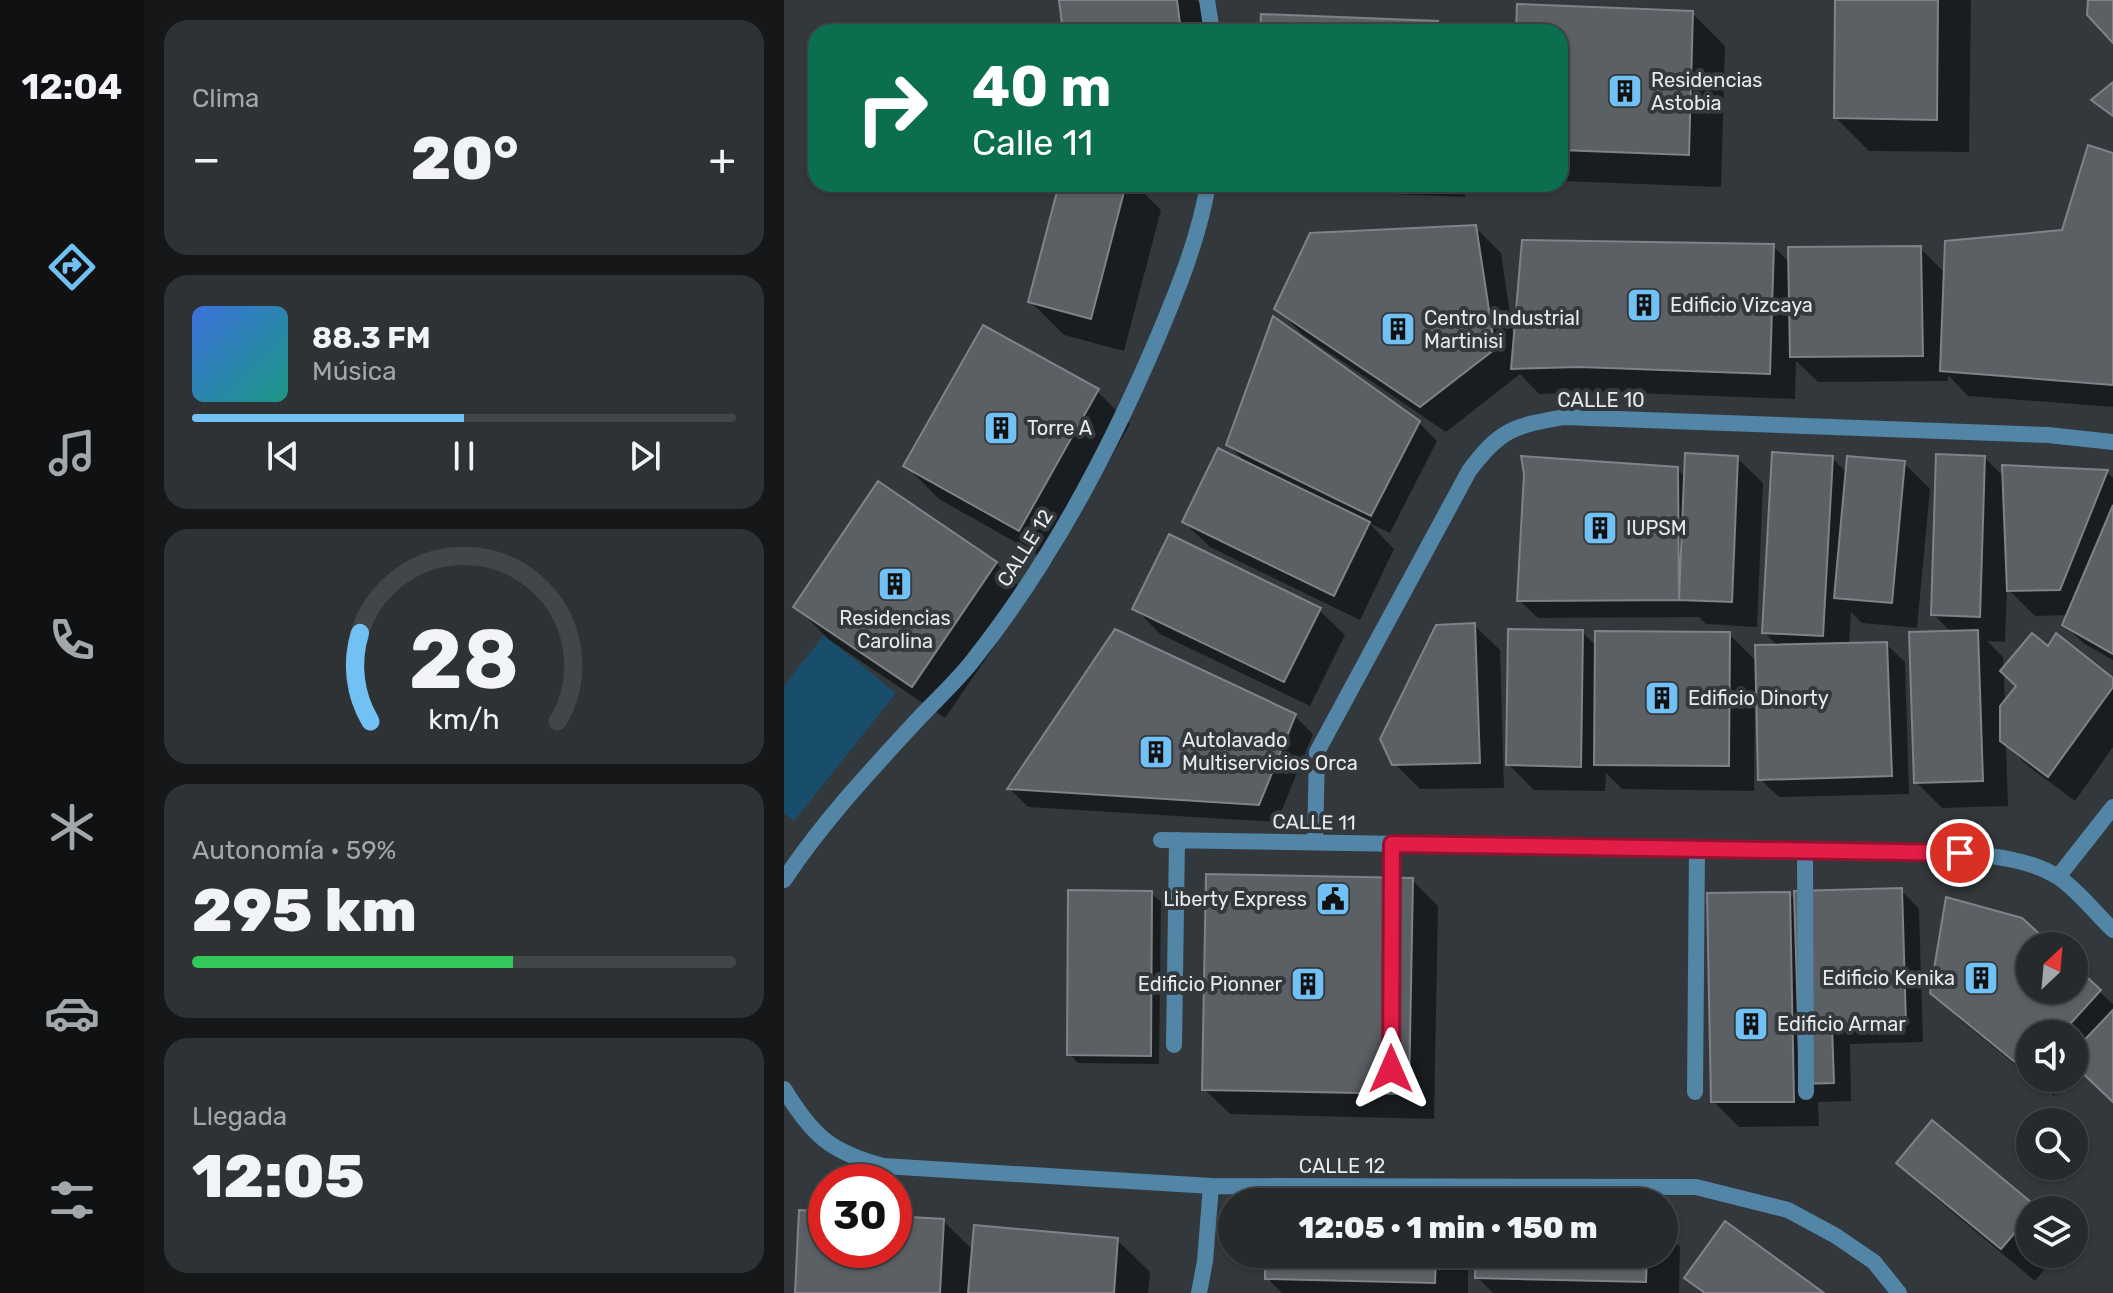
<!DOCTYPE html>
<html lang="es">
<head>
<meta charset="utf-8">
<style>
  body { margin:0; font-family:Rubik,sans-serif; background:#2e3234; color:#f1f3f6; height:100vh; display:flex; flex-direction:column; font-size:30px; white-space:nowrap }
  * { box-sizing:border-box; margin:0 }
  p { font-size:26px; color:#a4a7a9 }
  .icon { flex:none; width:44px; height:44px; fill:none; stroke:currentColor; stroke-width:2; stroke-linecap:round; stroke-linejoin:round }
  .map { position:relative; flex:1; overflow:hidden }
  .side { display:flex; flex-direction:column; gap:20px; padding:20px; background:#151718; width:640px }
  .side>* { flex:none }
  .hud { position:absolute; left:24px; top:24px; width:760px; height:168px; border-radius:24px; box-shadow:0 2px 6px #0004,0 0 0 2px #424648; background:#0b6e4f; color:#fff; overflow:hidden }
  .needle { width:52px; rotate:26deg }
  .buttons { position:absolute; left:1232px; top:932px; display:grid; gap:16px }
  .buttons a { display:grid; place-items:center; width:72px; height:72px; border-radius:50%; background:#262a2c; box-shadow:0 2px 6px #0004,0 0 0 2px #424648; font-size:40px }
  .speed { position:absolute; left:24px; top:1164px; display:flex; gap:16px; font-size:40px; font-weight:700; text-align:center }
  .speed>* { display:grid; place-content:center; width:104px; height:104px; border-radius:50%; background:#262a2c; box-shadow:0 2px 6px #0004,0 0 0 2px #424648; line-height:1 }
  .speed .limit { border:12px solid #d22; background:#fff; color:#111 }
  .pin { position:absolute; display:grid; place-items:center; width:68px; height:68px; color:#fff; margin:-34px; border:4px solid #fff; border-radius:50%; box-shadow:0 2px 8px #0007 }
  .me { position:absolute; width:88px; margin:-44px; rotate:0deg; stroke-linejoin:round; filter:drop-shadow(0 0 6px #0008) }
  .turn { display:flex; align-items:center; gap:28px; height:168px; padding:0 32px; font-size:36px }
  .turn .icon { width:104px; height:104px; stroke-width:2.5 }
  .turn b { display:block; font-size:56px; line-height:68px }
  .big { font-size:60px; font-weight:800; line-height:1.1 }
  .side .card { flex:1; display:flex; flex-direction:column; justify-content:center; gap:12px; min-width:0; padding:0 28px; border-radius:24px; background:#2e3234 }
  .side .dial { align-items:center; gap:0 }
  .dial svg { height:208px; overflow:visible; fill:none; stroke:#424648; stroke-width:7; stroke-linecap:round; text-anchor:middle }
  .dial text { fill:#f1f3f6; stroke:none }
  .song { display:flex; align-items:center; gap:24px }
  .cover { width:96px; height:96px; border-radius:12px; background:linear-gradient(135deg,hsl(220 70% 55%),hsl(170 70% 35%)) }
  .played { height:8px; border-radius:4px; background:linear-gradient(90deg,#71c1f5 50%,#424648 50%) }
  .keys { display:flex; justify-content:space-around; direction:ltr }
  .heat { display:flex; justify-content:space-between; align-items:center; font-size:44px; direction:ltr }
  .charge { height:12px; border-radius:6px; background:linear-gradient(90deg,#34c759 59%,#424648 0) }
  .trip { position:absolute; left:434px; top:1188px; width:460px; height:80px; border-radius:40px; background:#262a2c; box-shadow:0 2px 6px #0004,0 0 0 2px #424648; font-weight:800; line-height:80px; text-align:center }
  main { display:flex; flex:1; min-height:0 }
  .tab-bar { display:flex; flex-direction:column; width:144px; justify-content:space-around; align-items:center; background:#0f1112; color:#a4a7a9 }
  .tab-bar .icon { width:56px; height:56px }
  .tab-bar .selected { color:#71c1f5 }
  .tab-bar b { font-size:36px; color:#f1f3f6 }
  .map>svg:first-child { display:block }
</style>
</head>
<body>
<main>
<nav class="tab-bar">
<b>12:04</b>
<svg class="icon selected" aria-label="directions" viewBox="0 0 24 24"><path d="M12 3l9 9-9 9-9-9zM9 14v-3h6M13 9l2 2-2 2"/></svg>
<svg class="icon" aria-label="music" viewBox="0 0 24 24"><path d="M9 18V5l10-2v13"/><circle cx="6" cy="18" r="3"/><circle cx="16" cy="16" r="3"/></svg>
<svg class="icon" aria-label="phone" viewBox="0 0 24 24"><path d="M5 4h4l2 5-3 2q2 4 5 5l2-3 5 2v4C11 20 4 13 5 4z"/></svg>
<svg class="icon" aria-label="climate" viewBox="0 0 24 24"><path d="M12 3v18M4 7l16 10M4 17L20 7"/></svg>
<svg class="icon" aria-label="car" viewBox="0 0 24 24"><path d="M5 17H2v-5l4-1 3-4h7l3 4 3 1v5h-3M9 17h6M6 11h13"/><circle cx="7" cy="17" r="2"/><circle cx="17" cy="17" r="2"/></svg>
<svg class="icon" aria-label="filters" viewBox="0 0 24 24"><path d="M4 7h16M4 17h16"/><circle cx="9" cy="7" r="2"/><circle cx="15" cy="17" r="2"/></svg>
</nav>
<section class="side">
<div class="card"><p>Clima</p>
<div class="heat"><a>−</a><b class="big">20°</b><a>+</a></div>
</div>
<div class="card">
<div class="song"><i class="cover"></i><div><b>88.3 FM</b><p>Música</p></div></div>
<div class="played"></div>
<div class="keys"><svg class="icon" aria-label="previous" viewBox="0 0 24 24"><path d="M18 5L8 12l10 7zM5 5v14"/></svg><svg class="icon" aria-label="pause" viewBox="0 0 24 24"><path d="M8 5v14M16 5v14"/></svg><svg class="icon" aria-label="next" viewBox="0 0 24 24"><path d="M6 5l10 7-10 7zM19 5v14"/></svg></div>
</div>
<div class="card dial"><svg viewBox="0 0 100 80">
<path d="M14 69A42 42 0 1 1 86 69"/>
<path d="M14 69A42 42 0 0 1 10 35" stroke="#71c1f5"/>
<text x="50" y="56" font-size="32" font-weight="700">28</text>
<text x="50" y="72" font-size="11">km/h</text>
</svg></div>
<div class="card"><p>Autonomía · 59%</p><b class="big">295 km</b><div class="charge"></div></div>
<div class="card"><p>Llegada</p><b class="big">12:05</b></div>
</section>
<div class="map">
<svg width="1329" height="1293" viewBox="0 0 1329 1293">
  <rect width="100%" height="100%" fill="#32383b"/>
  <path fill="#194d6c" d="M40,635L112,693L10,821L0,813V686Z"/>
  <path fill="#0007" fill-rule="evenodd" d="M277,0H413L422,9L425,32H281Z
    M1053,0H1187L1185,152L1085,151L1052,118Z
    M908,13L941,46L937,187L776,181V32H734Z
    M653,23L662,32H478Z
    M1329,155V407L1184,396L1164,375V381L1034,382L1012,361L1011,399L823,392L755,394L736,374L662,432L518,334L493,308L691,227L717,253L730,341L989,246L1006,263L1136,248L1162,274L1279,231Z
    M277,184H351L377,210L340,351L280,335L247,302Z
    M501,184H681V197L507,190Z
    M313,391L346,424L268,563L155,499L122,466Z
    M634,422L653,441L606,533L585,523L610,549L576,620L426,547L400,522L463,464L444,444Z
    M953,458L979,483L973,627L922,624L915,617L754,618L735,600L742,474L893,469L902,478Z
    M1048,458L1063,473L1120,463L1146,489L1133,628L1078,623L1067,612L1065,645L1102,644L1121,662L1125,794L995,797L976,779L974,705H971L970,791L838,789L822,773L821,791L750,790L724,764L798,632L813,647L945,634L973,662L995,647L980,632Z
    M1201,458L1221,478L1323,472L1329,478V660L1299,643L1281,625L1285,615L1251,616L1223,588L1221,642L1203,641L1219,657L1220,670L1265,649L1329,680V747L1291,801L1244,766L1222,744L1224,806L1158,808L1132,782L1168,633L1149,614ZM1220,672L1234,687L1221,703Z
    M212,563L245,596L161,718L44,639L12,606Z
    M351,608L535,610L561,635L526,706L376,634Z
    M690,625L716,650L720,788L636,789L610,763Z
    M511,716L529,734L493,822L244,807L226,789Z
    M628,880L654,906L650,1119L446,1114L420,1089Z
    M1117,890L1135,909L1139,1042L1066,1044L1067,1101L1034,1102L1035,1126L955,1127L929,1101L1005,894L1013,901Z
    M367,893L377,902L375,1064L294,1063L285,1054Z
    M1237,920L1266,946H1246V990H1290V968L1329,1004V1100L1295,1068L1290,1074V1034H1246V1077L1174,1018L1148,992Z
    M1247,1078H1286L1270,1096Z
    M1148,1123L1253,1210H1246V1254H1273L1251,1281L1148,1195L1115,1163Z
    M42,1214V1250H110V1218L159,1221L190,1251L333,1240L366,1272L364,1293H13Z
    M880,1231L896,1247L895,1293H709L693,1277L694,1254H880Z
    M483,1254H684V1293H498L483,1278Z"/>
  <path fill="#5b6065" stroke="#7d8388" stroke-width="2" d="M275,0H393L397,32H279Z
    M1051,0H1154L1153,120L1050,118Z
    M1304,0H1329V43L1303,15Z
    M733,4L909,11L905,155L776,150V32H732Z
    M477,14L654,21L653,32H476Z
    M1329,82V116L1307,100Z
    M1304,145L1329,153V385L1156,371L1161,241L1278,230Z
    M275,184H342L307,319L244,302Z
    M692,225L711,349L636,407L490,309L526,233Z
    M738,240L990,244L986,374L796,367L727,369Z
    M1137,246L1139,356L1006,357L1004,247Z
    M489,316L636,421L587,516L442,445Z
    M199,325L315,389L235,531L119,466Z
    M434,448L586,522L550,596L398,522Z
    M988,452L1049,456L1039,636L978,633Z
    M901,453L954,456L948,602L895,600Z
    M1152,454L1201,456L1196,617L1147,615Z
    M737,456L894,467L895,600L733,601L740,474Z
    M1063,456L1121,461L1108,603L1050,598Z
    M1218,465L1324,470L1276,590L1223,591Z
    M94,481L213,562L128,687L9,607Z
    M1329,505V654L1278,625Z
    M385,534L537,608L500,682L348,609Z
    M691,623L696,763L608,765L596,739L652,625Z
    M331,629L512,714L475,805L223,789Z
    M724,629L799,630L797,767L722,765Z
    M1194,630L1199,781L1130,783L1125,632Z
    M811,631L946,632L945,766L810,765Z
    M1248,633L1264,646L1272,633L1329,678V687L1264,777L1216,741V706L1232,686L1216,671Z
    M1103,642L1108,776L974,780L971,645Z
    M422,874L629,878L625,1094L418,1090Z
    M1118,888L1122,1024L1048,1026L1050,1083L1016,1084L1010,891Z
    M284,890L368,891L367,1056L283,1055Z
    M1006,892L1010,1102H927L923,893Z
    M1162,897L1238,918L1269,946H1246V990H1290V965L1317,990L1277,1034H1246V1069L1243,1072L1146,993Z
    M1329,1010V1102L1290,1065V1051Z
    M1148,1120L1253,1207L1246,1210V1215L1217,1249L1112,1163Z
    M15,1210L42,1212V1250H110V1216L160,1219L156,1293H11Z
    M941,1221L1040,1293H921L900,1278Z
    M190,1225L334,1238L330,1293H184Z
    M481,1254H652L651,1283L481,1279Z
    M692,1254H863L862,1282L691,1278Z"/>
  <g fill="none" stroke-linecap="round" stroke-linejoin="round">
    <path stroke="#5285a6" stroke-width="16" d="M423,0L428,32
      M377,840L1176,853C1208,856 1246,859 1274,877C1293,889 1312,914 1329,930
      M531,842L533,752L685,471C716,429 730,426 780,417L1264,435L1329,442
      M1021,851L1022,1092
      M1274,877L1329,807
      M0,880C39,821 88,769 136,717C154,698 174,680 190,659C266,563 325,452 373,339C394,289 415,238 424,184
      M390,1045L393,840
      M607,1069L608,844
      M0,1089C28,1135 46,1152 99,1166L427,1186L912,1187L1004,1210L1052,1236L1090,1262L1115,1293
      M911,1092L913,849
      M415,1293L421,1261L427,1186"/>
  </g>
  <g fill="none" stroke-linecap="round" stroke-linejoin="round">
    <g stroke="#92132f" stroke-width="20">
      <path id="route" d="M607,1069L608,844L1176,853"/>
    </g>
    <use href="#route" stroke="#e11d48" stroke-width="14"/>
  </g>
  <defs>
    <g id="building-square" transform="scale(1.8)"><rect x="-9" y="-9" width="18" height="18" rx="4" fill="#71c1f5" stroke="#32383b"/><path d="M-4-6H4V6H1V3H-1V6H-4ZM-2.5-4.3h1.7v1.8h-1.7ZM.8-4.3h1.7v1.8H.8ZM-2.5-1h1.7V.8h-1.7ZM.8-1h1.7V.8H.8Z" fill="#111"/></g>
    <g id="civic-square" transform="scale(1.8)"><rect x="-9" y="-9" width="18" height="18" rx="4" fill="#71c1f5" stroke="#32383b"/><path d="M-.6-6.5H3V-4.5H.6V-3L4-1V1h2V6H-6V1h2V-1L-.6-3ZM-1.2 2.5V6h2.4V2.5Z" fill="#111"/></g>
  </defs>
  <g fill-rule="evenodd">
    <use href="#building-square" x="841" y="91"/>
    <use href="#building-square" x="860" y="305"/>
    <use href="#building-square" x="614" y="329"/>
    <use href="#building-square" x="217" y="428"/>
    <use href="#building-square" x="816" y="528"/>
    <use href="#building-square" x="111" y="584"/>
    <use href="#building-square" x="878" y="698"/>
    <use href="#building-square" x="372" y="752"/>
    <use href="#civic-square" x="549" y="899"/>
    <use href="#building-square" x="1197" y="978"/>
    <use href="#building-square" x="524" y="984"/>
    <use href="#building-square" x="967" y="1024"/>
  </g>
  <g text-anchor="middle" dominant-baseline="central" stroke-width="8" stroke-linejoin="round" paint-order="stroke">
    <g font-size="20" fill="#e7eaed" stroke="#32383b" text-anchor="start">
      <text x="867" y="80">Residencias<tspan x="867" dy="23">Astobia</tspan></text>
      <text x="886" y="305">Edificio Vizcaya</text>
      <text x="640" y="318">Centro Industrial<tspan x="640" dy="23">Martinisi</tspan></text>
      <text x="243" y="428">Torre A</text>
      <text x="842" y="528">IUPSM</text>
      <text x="111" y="618" text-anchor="middle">Residencias<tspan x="111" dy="23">Carolina</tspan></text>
      <text x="904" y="698">Edificio Dinorty</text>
      <text x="398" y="740">Autolavado<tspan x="398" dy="23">Multiservicios Orca</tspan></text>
      <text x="523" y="899" text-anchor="end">Liberty Express</text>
      <text x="1171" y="978" text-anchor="end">Edificio Kenika</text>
      <text x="498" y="984" text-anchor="end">Edificio Pionner</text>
      <text x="993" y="1024">Edificio Armar</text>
    </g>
    <g font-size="20" fill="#e7eaed" stroke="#32383b">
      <text x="817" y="400">CALLE 10</text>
      <text transform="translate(241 548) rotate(-58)">CALLE 12</text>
      <text transform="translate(530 822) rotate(1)">CALLE 11</text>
      <text x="558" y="1166">CALLE 12</text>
    </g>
  </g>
</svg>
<div class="buttons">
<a><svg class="needle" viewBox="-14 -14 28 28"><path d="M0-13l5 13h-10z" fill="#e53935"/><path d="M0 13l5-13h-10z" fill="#a4a7a9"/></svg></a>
<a><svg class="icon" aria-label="sound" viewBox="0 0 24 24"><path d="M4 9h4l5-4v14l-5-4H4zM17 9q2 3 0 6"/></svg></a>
<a><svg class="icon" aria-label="search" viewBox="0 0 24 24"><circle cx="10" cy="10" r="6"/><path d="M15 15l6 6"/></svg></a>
<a><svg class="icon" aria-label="layers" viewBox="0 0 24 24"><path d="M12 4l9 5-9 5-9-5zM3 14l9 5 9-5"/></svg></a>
</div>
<div class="speed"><div class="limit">30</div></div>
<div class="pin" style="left:1176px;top:853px;background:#d93025"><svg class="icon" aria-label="arrive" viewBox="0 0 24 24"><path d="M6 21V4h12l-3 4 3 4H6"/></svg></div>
<svg class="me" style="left:607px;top:1069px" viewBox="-20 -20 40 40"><path d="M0-17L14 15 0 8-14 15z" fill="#e11d48" stroke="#fff" stroke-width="4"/></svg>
<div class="trip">12:05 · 1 min · 150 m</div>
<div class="hud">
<div class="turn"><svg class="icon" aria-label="right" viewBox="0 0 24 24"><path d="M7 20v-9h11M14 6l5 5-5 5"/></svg><div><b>40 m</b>Calle 11</div></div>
</div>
</div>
</main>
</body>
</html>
